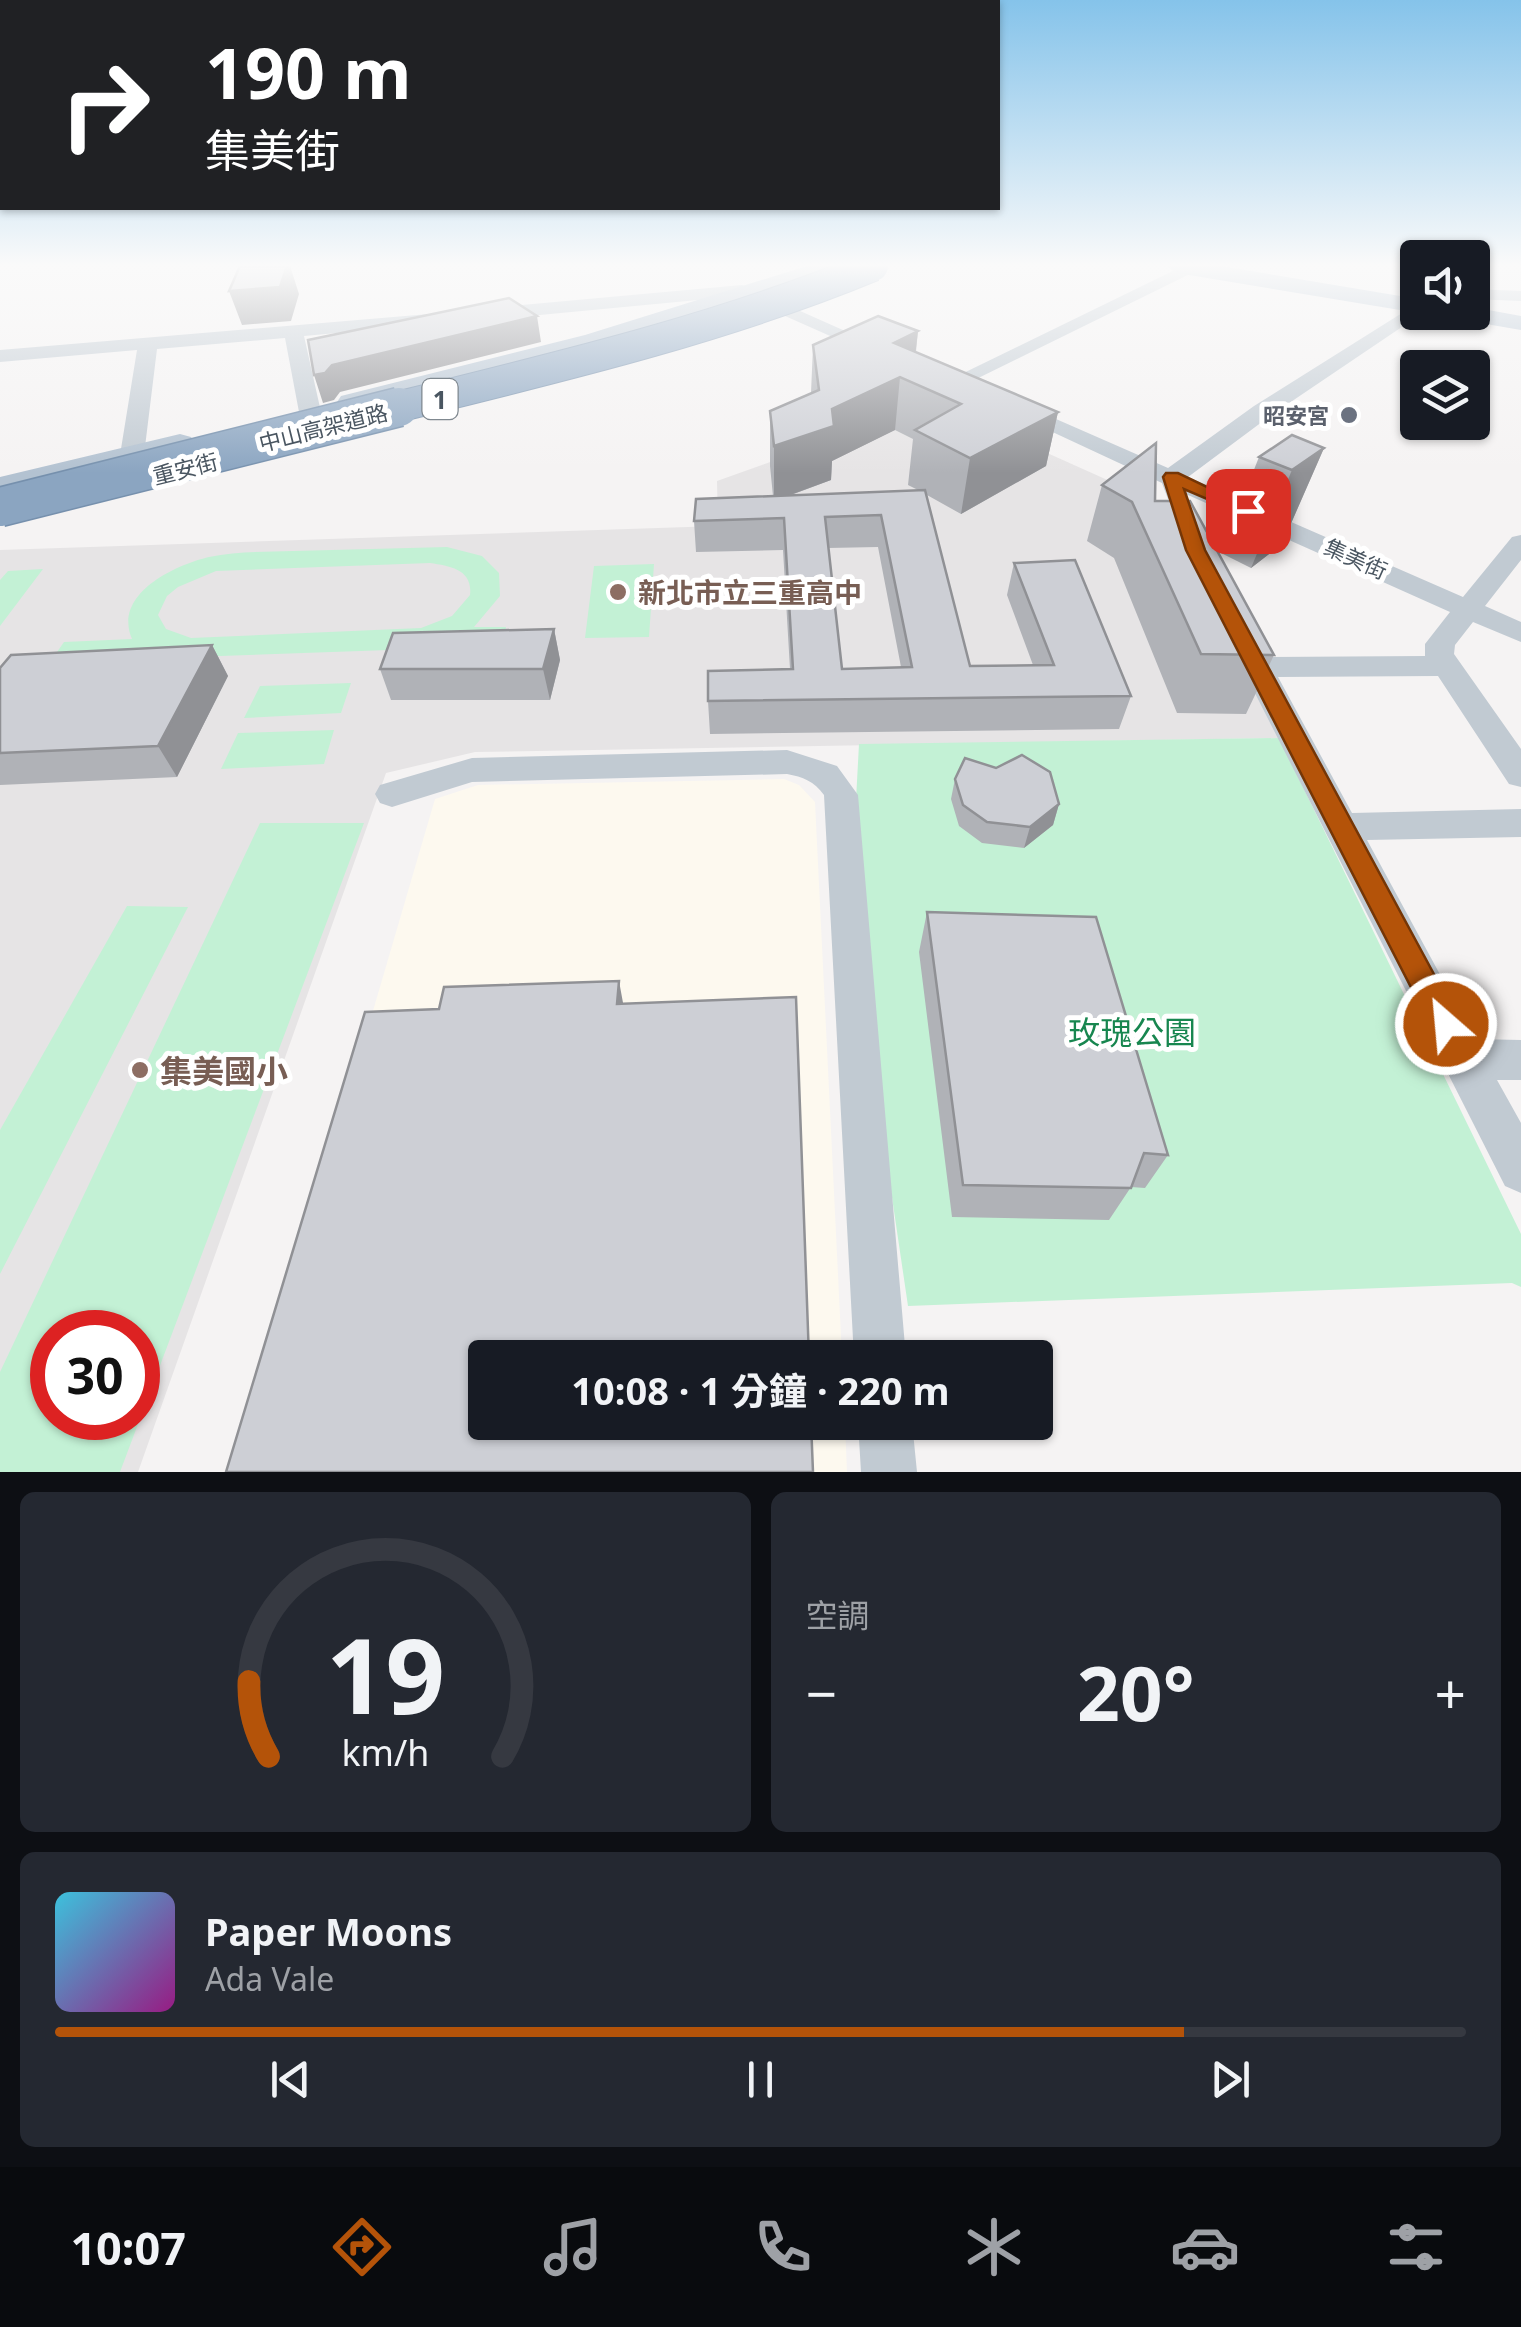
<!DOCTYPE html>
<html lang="zh-TW">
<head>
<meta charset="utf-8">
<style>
  body { margin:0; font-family:"Noto Sans","Noto Sans TC",sans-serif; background:#242831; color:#f1f3f6; height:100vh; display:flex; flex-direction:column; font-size:38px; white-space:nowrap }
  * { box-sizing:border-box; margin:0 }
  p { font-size:32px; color:#9ea1a6 }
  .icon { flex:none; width:55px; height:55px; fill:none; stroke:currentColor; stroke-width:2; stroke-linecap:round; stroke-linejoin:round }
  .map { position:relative; height:1472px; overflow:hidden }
  .side { display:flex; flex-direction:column; gap:20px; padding:20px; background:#0d0f14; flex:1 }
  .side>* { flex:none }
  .hud { position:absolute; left:0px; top:0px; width:1000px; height:210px; box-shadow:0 2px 8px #0004; background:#202124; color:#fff; overflow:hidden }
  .buttons { position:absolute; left:1400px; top:240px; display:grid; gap:20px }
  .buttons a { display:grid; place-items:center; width:90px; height:90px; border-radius:10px; background:#171b24; box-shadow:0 2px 8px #0004; font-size:50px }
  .speed { position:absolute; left:30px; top:1310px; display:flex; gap:20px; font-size:50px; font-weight:700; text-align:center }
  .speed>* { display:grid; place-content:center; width:130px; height:130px; border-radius:50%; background:#171b24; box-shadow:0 2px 8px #0004; line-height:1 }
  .speed .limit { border:15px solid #d22; background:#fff; color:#111 }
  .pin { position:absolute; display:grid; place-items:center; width:85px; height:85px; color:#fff; margin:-42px; border-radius:20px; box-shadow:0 5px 15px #0006 }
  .me { position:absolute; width:110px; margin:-55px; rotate:333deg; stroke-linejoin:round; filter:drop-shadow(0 0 8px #0008) }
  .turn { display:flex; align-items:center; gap:35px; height:210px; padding:0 40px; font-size:45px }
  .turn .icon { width:130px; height:130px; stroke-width:2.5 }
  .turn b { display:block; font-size:70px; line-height:85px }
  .big { font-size:75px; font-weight:700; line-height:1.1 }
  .side .tile { flex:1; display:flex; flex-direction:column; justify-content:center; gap:15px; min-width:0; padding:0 35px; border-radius:15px; background:#242831 }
  .side .dial { align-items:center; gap:0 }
  .dial svg { height:260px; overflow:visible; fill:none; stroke:#363941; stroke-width:7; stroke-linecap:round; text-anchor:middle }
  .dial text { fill:#f1f3f6; stroke:none }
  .song { display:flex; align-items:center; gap:30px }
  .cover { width:120px; height:120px; border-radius:15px; background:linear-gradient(135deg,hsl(190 70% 55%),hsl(310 70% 35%)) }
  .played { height:10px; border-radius:5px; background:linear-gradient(90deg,#b45309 80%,#363941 80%) }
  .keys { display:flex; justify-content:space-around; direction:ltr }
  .heat { display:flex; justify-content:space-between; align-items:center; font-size:55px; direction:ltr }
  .side .tiles { flex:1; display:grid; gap:20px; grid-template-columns:1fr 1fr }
  .tile:last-child { grid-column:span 2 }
  .trip { position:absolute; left:468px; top:1340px; width:585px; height:100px; border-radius:10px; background:#171b24; box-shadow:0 2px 8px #0004; font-weight:700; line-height:100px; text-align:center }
  .tab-bar { display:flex; height:160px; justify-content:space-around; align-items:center; background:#090b0e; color:#9ea1a6 }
  .tab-bar .icon { width:70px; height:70px }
  .tab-bar .on { color:#b45309 }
  .tab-bar b { font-size:45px; color:#f1f3f6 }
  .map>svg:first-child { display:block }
</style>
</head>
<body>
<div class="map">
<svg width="1521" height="1472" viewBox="0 0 1521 1472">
  <rect width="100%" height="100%" fill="#f5f3f3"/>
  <path fill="#fdf9ef" d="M784,779L799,785L815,802L842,1357L485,1358V1422L845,1423L847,1472H238L435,799L478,785Z"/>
  <path fill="#e6e4e5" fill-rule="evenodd" d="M916,394L1161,504L1279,738L475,752L386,773L138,1472H0V550L718,526L717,481L773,461ZM52,1332H138V1418H52Z"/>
  <path fill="#c3f1d5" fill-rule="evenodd" d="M447,547L482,556L499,573L500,596L474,627H506L502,646L50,662L64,642L132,639C113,595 172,566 209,557C237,551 266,552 293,551C345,550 396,548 447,547ZM430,563C451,566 473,570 470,595L452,616L421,628L191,638L166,629L158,615L167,596L178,587L216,571Z
    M654,564L649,637L585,638L594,566Z
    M43,569L0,626V580L8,571Z
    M351,683L341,713L244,718L260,686Z
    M334,730L324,764L221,769L238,733Z
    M1279,738L1521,1234V1287L1512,1283L908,1306L850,912L859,744Z
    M260,823H364L120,1472H0V1372ZM138,1332V1418H52V1332Z
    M127,906L188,907L0,1274V1130Z"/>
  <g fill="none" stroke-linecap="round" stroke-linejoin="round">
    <path fill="#c1cad2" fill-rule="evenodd" d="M1183,266L1200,269L960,387H946L943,383Z
      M742,285L890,351L887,355H873L740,296L488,320L479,314L488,308Z
      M1472,289L1521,291V301L1472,299Z
      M1418,303V312H1424L1270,416L1188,477L1463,597L1512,537L1521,535V560L1485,606L1521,622V642L1473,622L1455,645L1454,654L1521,749V787L1509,784L1438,676L1278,677L1352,813L1521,809V837L1367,840L1475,1039L1521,1040V1080H1497L1521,1123V1193L1505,1186L1227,638L1232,631H1252L1267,657L1425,656V644L1450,612L1188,495L1177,501L1168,499L1162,483L1005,410L1016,403L1024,405L1168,468L1254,406Z
      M429,314L438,320L436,324L304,336L321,412L315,439L304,446L293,439L299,412L285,338L157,349L144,455L132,462L120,455L137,350L0,362V350Z
      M787,750L837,766L858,795L906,1358H854L824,795C814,781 803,777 787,774L472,782L392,807L380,803L375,794L380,785L472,758Z
      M858,1422H912L917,1472H861Z"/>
    <path fill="#b3c2d1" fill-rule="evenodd" d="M807,266H843L840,271L603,345L351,410L341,408L337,402L341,396L585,335Z
      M1166,266H1221L1418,299V312H1421L1418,313L1177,273Z
      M1472,307L1521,316V330L1457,319L1445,312H1472Z
      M180,434L191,437L195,443L191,449L0,497V477Z"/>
    <g stroke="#7690ad" stroke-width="32" stroke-linecap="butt">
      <path id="highway-bridge-far1" d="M389,409C551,369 718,330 873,266"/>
    </g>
    <g stroke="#7690ad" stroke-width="41" stroke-linecap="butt">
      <path id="highway-bridge" d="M0,507L399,407"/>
    </g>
    <use href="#highway-bridge-far1" stroke="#8ba5c1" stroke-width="30"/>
    <use href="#highway-bridge" stroke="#8ba5c1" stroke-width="38"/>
  </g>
  <path fill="#b0b2b7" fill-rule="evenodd" d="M918,331L916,352L1058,412L1046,466L961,514L927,495L970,666L1033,665L1007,595L1014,563L1131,696L1119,729L710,734L708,701L790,669L783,550L696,552L694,521L773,496L770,466V411L811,393L813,345ZM895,430L913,439L908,485L918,490L791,495L831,480L832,461ZM878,547L901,667L842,669L828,548Z
    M1324,448L1282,544L1251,568L1221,553L1259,457Z
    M1102,485L1155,501L1274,655L1246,714L1177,713L1114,558L1087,541Z
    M554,629L560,660L550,700H391L380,669Z
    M212,645L228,676L177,777L0,785V668Z
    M955,779L1059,804L1053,825L1024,848L982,843L959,826L951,799Z
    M927,912L1168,1155L1145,1188L1131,1187L1109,1220L952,1217L919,952Z"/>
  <path fill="#909195" d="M287,266H290L299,294L291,321L242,325L229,291Z
    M537,316L541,342L340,392L334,400L323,403L314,375L332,365Z
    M918,331L912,382L900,377L895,430L832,461L831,480L774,501V446L894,343Z
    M1058,412L1046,466L961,514L970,458Z
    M1324,448L1282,544L1251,568L1292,470Z
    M554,629L560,660L550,700L543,669Z
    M212,645L228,676L177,777L158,746Z
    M1059,804L1053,825L1024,848L1030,827Z
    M619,981L626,1019L617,1004Z"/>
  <path fill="#cdcfd5" stroke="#909195" stroke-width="2.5" fill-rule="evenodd" d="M240,266H287L280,287L229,291Z
    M509,298L537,316L332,365L325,373L314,375L308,340Z
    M878,316L918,331L894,343L1058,412L970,458L915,430L961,404L900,377L832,409L834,426L774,446L770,411L819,390L813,345Z
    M1292,435L1324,448L1292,470L1259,457Z
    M1156,443L1155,501H1190L1274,655L1201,654L1132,502L1102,485Z
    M925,490L970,666L1054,665L1014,563L1075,560L1131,696L708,701V671L793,669L784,518L694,521L696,499ZM881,515L912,667L842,669L825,517Z
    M554,629L543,669H380L393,633Z
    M212,645L158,746L0,753V668L11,655Z
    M1022,755L1050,772L1059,804L1030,827L987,822L963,805L955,779L965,758L996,768Z
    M927,912L1096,917L1168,1155L1144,1153L1131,1188L963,1185Z
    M619,981L617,1004L796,997L809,1358H485V1422H811L813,1472H226L365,1012L439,1009L444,987Z"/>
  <linearGradient id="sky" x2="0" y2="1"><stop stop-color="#85c3ea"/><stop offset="0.56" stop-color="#fafafa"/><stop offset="1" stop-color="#fafafa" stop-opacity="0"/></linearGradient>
  <rect width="1521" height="473" fill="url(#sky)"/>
  <path fill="#b45309" stroke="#753606" stroke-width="2.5" d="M1166,473H1178L1257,511L1254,514H1242L1184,489L1205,550L1456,1015L1460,1024L1456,1034L1446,1038L1435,1034L1186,550L1163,477Z"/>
  <circle fill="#6b7280" stroke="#fff" stroke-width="4" cx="1349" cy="415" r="10"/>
  <g fill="#8d6e63" stroke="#fff" stroke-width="4">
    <circle cx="618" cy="592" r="10"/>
    <circle cx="140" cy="1070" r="10"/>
  </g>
  <g text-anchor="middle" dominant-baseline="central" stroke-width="10" stroke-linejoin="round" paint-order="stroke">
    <g font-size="22" font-weight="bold" fill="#5b616d" stroke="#fff" text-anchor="end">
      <text x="1329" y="415">昭安宮</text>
    </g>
    <g font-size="22" fill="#4a5661" stroke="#fff">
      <text transform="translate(323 427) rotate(-14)">中山高架道路</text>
      <text transform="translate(185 468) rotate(-14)">重安街</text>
      <text transform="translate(1356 558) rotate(24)">集美街</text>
    </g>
    <rect fill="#fff" stroke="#808990" stroke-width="2.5" x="422.5" y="379" width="35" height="40" rx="8"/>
    <g font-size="25" font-weight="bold" fill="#4a5661">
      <text x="440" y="399">1</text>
    </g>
    <g font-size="28" font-weight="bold" fill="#785e54" stroke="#fff" text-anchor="start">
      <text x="638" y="592">新北市立三重高中</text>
    </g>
    <g font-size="32" fill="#17864f" stroke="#fff">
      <text x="1132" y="1031">玫瑰公園</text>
    </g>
    <g font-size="32" font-weight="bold" fill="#785e54" stroke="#fff" text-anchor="start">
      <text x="160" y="1070">集美國小</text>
    </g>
  </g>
</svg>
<div class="buttons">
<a><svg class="icon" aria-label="sound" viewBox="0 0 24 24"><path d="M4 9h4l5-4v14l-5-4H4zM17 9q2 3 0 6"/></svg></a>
<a><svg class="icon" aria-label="layers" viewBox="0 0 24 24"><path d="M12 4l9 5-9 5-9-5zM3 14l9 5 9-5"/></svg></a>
</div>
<div class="speed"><div class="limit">30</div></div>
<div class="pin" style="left:1248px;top:511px;background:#d93025"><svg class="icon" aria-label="arrive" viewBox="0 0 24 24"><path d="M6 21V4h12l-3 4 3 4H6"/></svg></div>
<svg class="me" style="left:1446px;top:1024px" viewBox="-20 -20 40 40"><circle r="17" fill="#b45309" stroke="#fff" stroke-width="3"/><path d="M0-11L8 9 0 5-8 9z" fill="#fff"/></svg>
<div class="trip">10:08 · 1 分鐘 · 220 m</div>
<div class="hud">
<div class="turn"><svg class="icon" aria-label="right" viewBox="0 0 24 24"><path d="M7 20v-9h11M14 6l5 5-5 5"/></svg><div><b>190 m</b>集美街</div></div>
</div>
</div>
<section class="side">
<div class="tiles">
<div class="tile dial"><svg viewBox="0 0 100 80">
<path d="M14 69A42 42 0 1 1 86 69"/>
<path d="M14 69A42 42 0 0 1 8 46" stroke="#b45309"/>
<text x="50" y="56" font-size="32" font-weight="700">19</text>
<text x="50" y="72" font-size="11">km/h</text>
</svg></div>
<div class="tile"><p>空調</p>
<div class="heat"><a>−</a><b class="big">20°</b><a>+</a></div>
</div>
<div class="tile">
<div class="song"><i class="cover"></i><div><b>Paper Moons</b><p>Ada Vale</p></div></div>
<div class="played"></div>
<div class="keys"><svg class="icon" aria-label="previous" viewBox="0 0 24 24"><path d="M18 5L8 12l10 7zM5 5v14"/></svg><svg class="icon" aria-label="pause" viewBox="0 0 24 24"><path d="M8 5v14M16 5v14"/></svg><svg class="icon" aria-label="next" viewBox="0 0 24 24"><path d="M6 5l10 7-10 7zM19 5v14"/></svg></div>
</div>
</div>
</section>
<nav class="tab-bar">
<b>10:07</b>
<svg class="icon on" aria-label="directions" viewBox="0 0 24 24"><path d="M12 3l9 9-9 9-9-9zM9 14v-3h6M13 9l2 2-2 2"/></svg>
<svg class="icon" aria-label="music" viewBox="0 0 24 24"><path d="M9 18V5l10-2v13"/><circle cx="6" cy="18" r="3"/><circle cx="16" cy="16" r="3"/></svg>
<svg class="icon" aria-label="phone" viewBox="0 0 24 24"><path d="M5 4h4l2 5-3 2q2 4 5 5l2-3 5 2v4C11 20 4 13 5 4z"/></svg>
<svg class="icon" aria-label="climate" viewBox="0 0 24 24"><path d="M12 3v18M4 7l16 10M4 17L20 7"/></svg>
<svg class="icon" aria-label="car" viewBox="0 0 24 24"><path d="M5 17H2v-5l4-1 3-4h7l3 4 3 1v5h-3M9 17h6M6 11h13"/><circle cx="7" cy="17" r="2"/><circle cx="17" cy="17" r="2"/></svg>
<svg class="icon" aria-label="filters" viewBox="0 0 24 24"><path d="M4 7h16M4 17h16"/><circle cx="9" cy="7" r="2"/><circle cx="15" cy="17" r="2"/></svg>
</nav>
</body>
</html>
